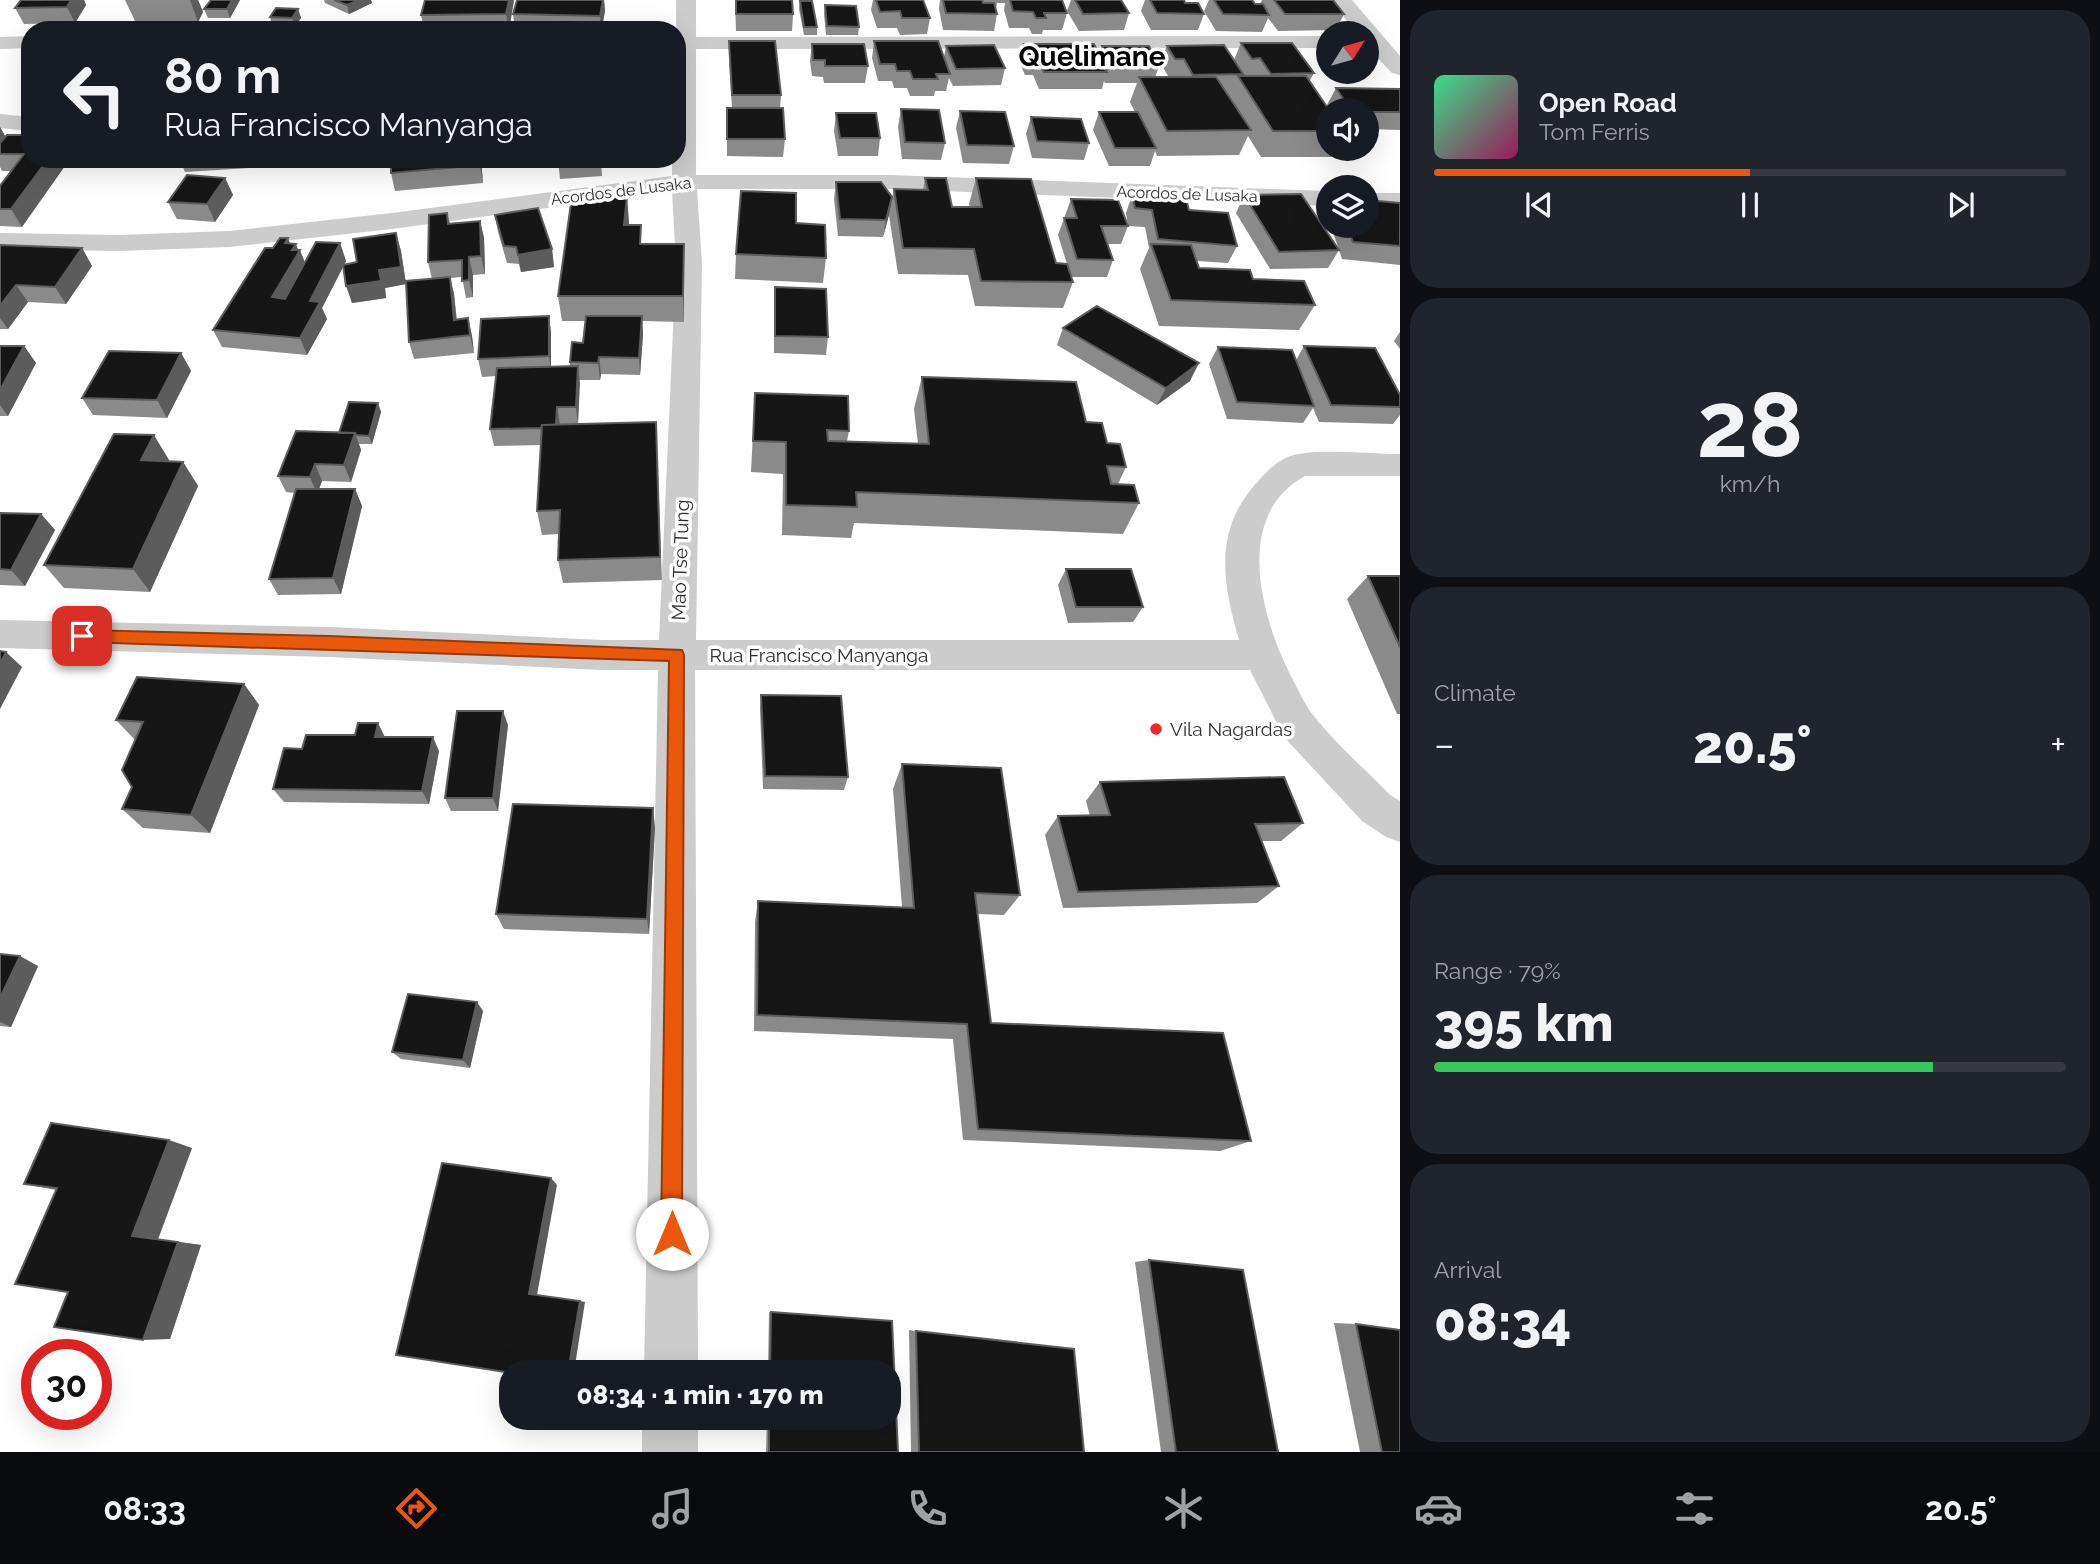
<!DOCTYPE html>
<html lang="en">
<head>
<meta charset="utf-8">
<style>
  body { margin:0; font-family:Raleway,sans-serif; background:#20242c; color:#f1f3f6; height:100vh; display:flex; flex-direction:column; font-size:26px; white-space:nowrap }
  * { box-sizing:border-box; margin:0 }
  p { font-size:23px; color:#9ea1a6 }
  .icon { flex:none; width:38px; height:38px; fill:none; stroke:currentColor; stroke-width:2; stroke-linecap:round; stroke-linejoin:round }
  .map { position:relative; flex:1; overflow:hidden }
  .side { display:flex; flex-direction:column; gap:10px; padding:10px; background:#0d0f14; width:700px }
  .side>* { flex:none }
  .guide { position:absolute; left:21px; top:21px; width:665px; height:147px; border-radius:28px; box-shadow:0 7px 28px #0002; background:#171b24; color:#f1f3f6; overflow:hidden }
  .needle { width:46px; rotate:53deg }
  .controls { position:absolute; left:1316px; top:21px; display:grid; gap:14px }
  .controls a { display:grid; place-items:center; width:63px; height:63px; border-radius:50%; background:#171b24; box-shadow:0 7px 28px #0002; font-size:35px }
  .speed { position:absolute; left:21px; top:1339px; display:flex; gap:14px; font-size:35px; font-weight:700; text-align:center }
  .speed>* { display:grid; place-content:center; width:91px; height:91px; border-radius:50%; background:#171b24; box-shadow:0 7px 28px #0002; line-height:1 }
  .speed .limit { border:10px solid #d22; background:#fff; color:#111 }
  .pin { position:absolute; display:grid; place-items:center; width:60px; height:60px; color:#fff; margin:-30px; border-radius:14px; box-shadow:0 4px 10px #0006 }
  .me { position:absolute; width:77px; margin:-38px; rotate:0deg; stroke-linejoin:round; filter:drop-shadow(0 0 5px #0008) }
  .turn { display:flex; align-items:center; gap:24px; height:147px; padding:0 28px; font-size:32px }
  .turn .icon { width:91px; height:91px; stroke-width:2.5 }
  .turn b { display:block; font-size:49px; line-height:60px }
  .big { font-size:52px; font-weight:800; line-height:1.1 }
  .side .widget { flex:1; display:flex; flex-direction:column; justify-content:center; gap:10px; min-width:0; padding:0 24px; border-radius:28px; background:#20242c }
  .side .dial { align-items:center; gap:0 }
  .dial b { font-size:91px; line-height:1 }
  .song { display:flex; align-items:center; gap:21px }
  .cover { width:84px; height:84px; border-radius:10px; background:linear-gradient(135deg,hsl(150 70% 55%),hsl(330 70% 35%)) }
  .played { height:7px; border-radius:4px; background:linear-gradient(90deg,#ea580c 50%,#363941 50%) }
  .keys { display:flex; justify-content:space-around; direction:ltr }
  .heat { display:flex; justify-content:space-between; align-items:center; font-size:38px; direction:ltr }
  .charge { height:10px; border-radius:5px; background:linear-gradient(90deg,#34c759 79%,#363941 0) }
  .trip { position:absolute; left:499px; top:1360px; width:402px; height:70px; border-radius:28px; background:#171b24; box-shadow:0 7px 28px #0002; font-weight:800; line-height:70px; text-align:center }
  .tab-bar { display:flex; height:112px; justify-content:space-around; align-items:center; background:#090b0e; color:#9ea1a6 }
  .tab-bar .icon { width:49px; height:49px }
  .tab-bar .selected { color:#ea580c }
  .tab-bar b { font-size:32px; color:#f1f3f6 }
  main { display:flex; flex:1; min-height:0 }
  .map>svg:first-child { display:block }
</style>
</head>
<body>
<main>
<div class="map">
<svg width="1400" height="1452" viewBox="0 0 1400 1452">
  <rect width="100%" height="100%" fill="#fff"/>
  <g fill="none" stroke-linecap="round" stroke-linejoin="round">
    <path fill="#ccc" fill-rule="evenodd" d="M676,0H696V37L1328,36V48L696,49V175H890L1328,191V206L890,189H697L702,263L696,640H1239C1222,581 1213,529 1259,480C1270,468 1281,457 1298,454C1326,449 1370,454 1400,454V476H1305C1230,517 1263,624 1294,682C1300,693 1305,705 1313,715C1335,743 1365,769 1390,795L1400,801V842L1386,837L1362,821L1284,737L1250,670H695L698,1372H644L658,670H602L329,657L0,648V620L329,627L602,640H659L676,263L672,191L392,229L230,247L118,251L0,249V233L118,235L230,231L392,213L672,176V159H677Z
      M30,36V48L0,49V37Z
      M0,114L30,117V131L0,128Z
      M1367,193H1400V209L1367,207Z
      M642,1418H698V1452H642Z"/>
    <path fill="#ccc" fill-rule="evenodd" d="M1331,0H1352L1400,56V75L1392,73L1367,47V33H1356Z"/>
  </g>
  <path fill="#8a8a8a" d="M21,0H84L86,5L75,23L24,24L15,8Z
    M125,0H198L203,12L198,22L136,23Z
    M240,0L230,18H208L204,9Z
    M324,0H371L372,3L349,14L325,3Z
    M425,0H514L509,30H424L421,15Z
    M517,0H604L605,11L602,30H515L513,14Z
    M735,0L793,14L792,31H736Z
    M873,0H876L930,18L927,34L900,35L897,28H877L871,10Z
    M940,0H1062L1067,13L1062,30H1043L1042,34H1032L1029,28H1009L1004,10L1005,3H997L996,9L997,14L994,31L943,30L939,9Z
    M1071,0H1121L1129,13L1124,30L1079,31L1067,11Z
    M1145,0H1184L1185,3L1204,14L1198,30H1151L1141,11Z
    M1209,0H1252L1255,4H1260L1262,0H1333L1344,14L1336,30L1278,31L1268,18L1262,32L1216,31L1204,11Z
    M800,1L817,27V35H804L799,9Z
    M825,5L859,27L858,35H826L824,14Z
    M298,9L301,18L295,26L272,25L270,17Z
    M729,41L781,95L780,108L785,139L783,157L727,156V108H732L729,58Z
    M874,41L944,57L946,46L1005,68L1001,85L953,86L949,78L946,91H935L934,96H910L907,88H894L892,81H878L872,58Z
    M1241,43L1314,73L1309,82L1328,110V149H1335L1331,157H1261L1248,136L1239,155L1157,156L1155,151L1150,166H1109L1093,130L1099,112H1135L1130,102L1137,83H1105L1104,81L1102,89H1039L1033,75H1025L1019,61L1024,44L1099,55L1102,46L1159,67L1155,77H1178L1168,76L1160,62L1167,46L1243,74L1242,76H1253V75H1244L1234,60Z
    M812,44L868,66L865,83H824L823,77L812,76L810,61Z
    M1336,88L1400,89V130L1367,129V110H1330L1327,105Z
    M901,109L945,143L941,160L902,159L898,127Z
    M960,111L1014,146L1009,164L963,163L956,128Z
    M836,113L880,138L878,156H838L834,131Z
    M1031,117L1089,143L1084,160L1032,158L1026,134Z
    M0,127L5,136L30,135L22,227L0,226V186L11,171H2L0,167Z
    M172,159H252L250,168L185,172L182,165H175Z
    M391,159H481L483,183L395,191L391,173Z
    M558,159H601L602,176L560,179Z
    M225,178L233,195L215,222L177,219L168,202Z
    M925,178L952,207H970L969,204L976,178L1056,263L1067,264L1058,235L1071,199L1128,226L1121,244H1108L1113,260L1107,277H1071L1073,282L1063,308L975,306L968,275L898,274L889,215L883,237L838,236L834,199L836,182L892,197L894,189L923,190Z
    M1132,195L1189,210L1237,246L1228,263L1197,261L1199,268L1253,279L1315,305L1299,330L1159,326L1140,269L1149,248L1145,227L1128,226L1126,213Z
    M1244,195L1339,250L1328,268L1270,269L1236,213Z
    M627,196L628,225L642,244H684V322L642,321L643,334L640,375L601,374L600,380H579L578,424L656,422L662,580L563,583L558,560L559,534L542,535L537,511L541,445L494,446L490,429L496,376L482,377L478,359L549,316L551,333V366H570V362L583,343L585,321H562L558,296Z
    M1400,204V265L1342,259L1331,226H1367Z
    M447,213L450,223L480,221L484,238L485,274L473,275V297L466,298L462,277L450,278L454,294L457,320L468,318L472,336L474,353L414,359L409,342L406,284L385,288L386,298L352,303L343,267L322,308L327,319L307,355L222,347L213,330L273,248L290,243L299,250L305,262L340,243L346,261L344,264L357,262L396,233L401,251L406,284L432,279L428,262Z
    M495,215L552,249L554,267L521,272L519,264L507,263L498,232Z
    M796,223L826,258L823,283L735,279L736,254Z
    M0,245L82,248L92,266L66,304L28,302L8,329H0Z
    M775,287L828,337L826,355L774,353V305Z
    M1063,328L1190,381L1157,405L1057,345Z
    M1400,332V349L1394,341Z
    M0,346H24L36,363L8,416H0Z
    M1304,346L1400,395V415L1393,424L1319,422L1313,408L1303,423L1227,419L1209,364L1218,347L1296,360Z
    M181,353L191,371L167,418L93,415L82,398Z
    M922,377L1086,422L1107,443L1126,467L1118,484L1139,503L1123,534L854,523L851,538L782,535L783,474L751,472L755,393L849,431L847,441L918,444L914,409Z
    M378,403L381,412L372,444H359L361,450L351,482L322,481L319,489H355L362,506L341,594L278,595L269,579L295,493L286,492L278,476L339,433Z
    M169,460L168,461L183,462L198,486L150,592L64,588L44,565Z
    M0,513L41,514L55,530L25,586L0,585Z
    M1066,569L1143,607L1133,622L1068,623L1058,585Z
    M1368,576H1400V714H1397L1347,599Z
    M244,684L259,705L210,833L143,828L122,809L132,787L135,740L116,720Z
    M761,695L848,777L844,790L763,789L760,709Z
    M378,723L385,737L439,751L429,804L284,802L273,789L302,749L355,735Z
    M508,725L498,811H451L445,798Z
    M902,764L1020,895L1004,915L977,914L991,1023L1251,1141L1220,1151L963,1140L953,1039L754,1031L755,922L758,901L902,907L893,789Z
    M1100,782L1303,823L1281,841H1262L1279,886L1257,903L1063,908L1045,835L1058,816H1090L1086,801Z
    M655,827L649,934L504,929L496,914Z
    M0,954L38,966L11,1027L0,1026Z
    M483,1011L470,1068L401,1059L392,1052Z
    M192,1148L158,1239L201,1245L170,1339L68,1292L56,1190L24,1184Z
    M1149,1260L1278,1452H1161L1135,1262Z
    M769,1312L892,1321L898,1452H766L767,1418H889V1372H768Z
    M1334,1323L1356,1324L1400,1452H1360Z
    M909,1330L916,1331L1084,1452H911Z"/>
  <path fill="#5c5c5c" d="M71,0H84L86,5L75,23L67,7Z
    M190,0H198L203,12L198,22Z
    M232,0H240L230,18L227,9Z
    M359,0H371L372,3L349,14L347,5Z
    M509,0H514L509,30L506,14Z
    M603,0H604L605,11L601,30L600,16Z
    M298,9L301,18L295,26L292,18Z
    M0,127L13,150L0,154Z
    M48,159H70L22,227L11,209Z
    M247,159H252L250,168Z
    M480,159H481L483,183L480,165Z
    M225,178L233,195L215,222L207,204Z
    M627,196L629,222L626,250L624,225Z
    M892,197L889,215L883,237L886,220Z
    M480,221L484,238L485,274L481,256Z
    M396,233L401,251L406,284L385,288L386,298L352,303L346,286L379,270Z
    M288,238L292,249L296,244L299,252L300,250L307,268L279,315L272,297L285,243Z
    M340,243L346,261L322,308L327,319L307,355L300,338L310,301Z
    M684,244V322L683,296Z
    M82,248L92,266L66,304L55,287Z
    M552,249L554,267L521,272L518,255Z
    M469,257L473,275V297L469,280Z
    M450,277L454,294L458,337L454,320Z
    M16,285L28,302L8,329L0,318V306Z
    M549,316L551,333V373L549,356Z
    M642,316L643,334L640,375L639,358Z
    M468,318L472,336L474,353L470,335Z
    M24,346L36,363L8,416L0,405V390Z
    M181,353L191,371L167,418L157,400Z
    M599,357L601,374L600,380L598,363Z
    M1199,363L1190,381L1157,405L1166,388Z
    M578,366L580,383L578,424L576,407Z
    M378,403L381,412L372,444L369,436Z
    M557,407L560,425L556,427Z
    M355,433L361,450L351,482L344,465Z
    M154,435L169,460L157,485L141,460Z
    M183,462L198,486L150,592L133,569Z
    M315,464L322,481L317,494L310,477Z
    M355,489L362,506L341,594L333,578Z
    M41,514L55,530L25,586L11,570Z
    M6,652L22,667L0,709V664Z
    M244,684L259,705L210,833L191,815Z
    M503,711L508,725L498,811L493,798Z
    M378,723L385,738L375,737Z
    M433,737L439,751L429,804L422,791Z
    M653,808L655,827L649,934L647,919Z
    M20,956L38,966L11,1027L0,1022V998Z
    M477,1002L483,1011L470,1068L463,1060Z
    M169,1140L192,1148L158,1239L132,1236Z
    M551,1178L557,1185L537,1295L529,1294Z
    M178,1242L201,1245L170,1339L143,1340Z
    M580,1301L585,1302L574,1372H568Z"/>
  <path fill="#161616" stroke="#5c5c5c" stroke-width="2" d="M21,0H71L67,7L15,8Z
    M211,0H232L227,9H204Z
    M334,0H359L347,5Z
    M425,0H509L506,14L421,15Z
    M517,0H603L600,16L513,14Z
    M736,0H792L793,14H736Z
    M876,0H923L930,18H902L900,11L880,12Z
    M943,0H982L983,3H994L997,14L946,13Z
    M1010,0H1062L1067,13H1044L1046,18H1036L1033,12L1013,11Z
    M1075,0H1121L1129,13L1083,14Z
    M1150,0H1184L1185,3H1198L1204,14L1157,13Z
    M1214,0H1252L1255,4H1263L1269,15L1223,14Z
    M1274,0H1333L1344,14H1285Z
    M800,1H812L817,27H804Z
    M825,5L856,6L859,27L827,26Z
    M276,8L298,9L292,18L270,17Z
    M729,41H775L781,95H732Z
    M874,41H938L950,74H936L938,79H913L910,71H897L895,64H880Z
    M1241,43H1292L1314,73L1271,74L1260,58L1252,59Z
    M812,44H864L868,66H825V60H813Z
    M1024,44H1094L1107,72H1044L1038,58H1029Z
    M994,45L1005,68L956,69L946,46Z
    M1224,45L1243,74L1193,75L1184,59H1175L1167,46Z
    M1102,46H1149L1159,67L1111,66Z
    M1238,76H1306L1329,110H1328V131H1273Z
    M1139,77H1216L1251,130L1167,131Z
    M1336,88L1400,89V112H1367V110H1351Z
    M727,108H783L785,139H727Z
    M901,109L939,110L945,143L905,142Z
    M960,111L1005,112L1014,146L967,145Z
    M1099,112H1138L1156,148H1115Z
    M836,113H876L880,138H840Z
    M1031,117L1081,119L1089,143L1037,141Z
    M7,135H30V159H48L11,209H0V186L24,154H0V143Z
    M391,159H480V165L391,173Z
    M558,159H596L558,162Z
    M187,175L225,178L207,204L168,202Z
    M925,178H946L952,207H982L976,178L1031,179L1056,263L1067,264L1073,282L981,281L974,249L903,248L894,189L928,190Z
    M836,182H881L892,197L886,220L840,219Z
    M741,191L796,193V223L825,225L826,258L736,254Z
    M1301,194L1339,250L1279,252L1244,195Z
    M1132,195L1186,199L1189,210L1228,213L1237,246L1158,239L1152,210L1135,208Z
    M572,196H627L624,225H641L640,244H684L683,296H558Z
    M1071,199L1118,200L1128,226H1101L1113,260L1077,259L1064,218H1077Z
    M1367,200L1400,203V246L1353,242L1347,226H1367Z
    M538,208L552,249L518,255L516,247L504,246L495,215Z
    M447,213L448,224L480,221L481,256L469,257V280L462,281V260L428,262L429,215Z
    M396,233L401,267L379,270L381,281L346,286L343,265L357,262L353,239Z
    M280,238H288L285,243L296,244L292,250H300L272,297L285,299L316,242L340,243L310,301L320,302L300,338L213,330L265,248H273Z
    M1151,244L1191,245L1199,268L1250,270L1253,279L1304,281L1315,305L1171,300Z
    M0,245L82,248L55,287L16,285L0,306Z
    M450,277L454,320L468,318L470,335L409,342L406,281Z
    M775,287L826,289L828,337L775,336Z
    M1097,306L1199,363L1166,388L1063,328Z
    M549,316V356L478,359L481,319Z
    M586,316H642L639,358L599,357L598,363L570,362L572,342L583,343Z
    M0,346H24L0,390Z
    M1304,346L1375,348L1400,395V407L1331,405Z
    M1218,347L1292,350L1314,406L1237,402Z
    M109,351L181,353L157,400L82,398Z
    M578,366L576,407H557L556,425H542L541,428L490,429L497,368Z
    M922,377L1076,382L1086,422L1102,423L1107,443L1120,444L1126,467L1107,466L1111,484L1134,485L1139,503L856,492L857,507L786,505V442L753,441L755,393L848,396L849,431L827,430L828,441L929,444Z
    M349,402L378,403L369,436L356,435L355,433H339Z
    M656,422L660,557L558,560L560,510L537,511L542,425Z
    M296,431L355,433L344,465L315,464L310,477L278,476Z
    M114,434L154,435L141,460L183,462L133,569L44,565Z
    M296,489H355L333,578L269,579Z
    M0,513L41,514L11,570L0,569Z
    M1066,569H1131L1143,607H1076Z
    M1368,576H1400V647Z
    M0,651L6,652L0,664Z
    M137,677L244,684L191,815L122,809L132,787L122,770L143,722L116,720Z
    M761,695L841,696L848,777L765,776Z
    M457,711H503L493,798H445Z
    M358,723H378L375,737H433L422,791L273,789L284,748L302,749L306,735H355Z
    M902,764L1001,768L1020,895L975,893L991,1023L1223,1033L1251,1141L978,1129L967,1024L757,1015L758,901L914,908Z
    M1284,777L1303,823L1255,824L1279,886L1078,892L1058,816L1110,815L1100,782Z
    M513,804L653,808L647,919L496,914Z
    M0,954L20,956L0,998Z
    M408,994L477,1002L463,1060L392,1052Z
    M51,1123L169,1140L132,1236L178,1242L143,1340L54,1327L68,1292L15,1284L57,1188L24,1184Z
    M442,1163L551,1178L529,1294L580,1301L568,1372L511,1373L396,1355Z
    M1149,1260L1243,1270L1278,1452H1176Z
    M771,1312L892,1321L898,1452H769V1418H889V1372H770Z
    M1356,1324L1400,1330V1452H1382Z
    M916,1331L1074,1349L1084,1452H919Z"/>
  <path fill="#ea580c" stroke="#983908" stroke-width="2" d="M82,630L329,636L682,650L684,655L682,1234L679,1242L672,1245L664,1242L661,1234L669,661L82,642L75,636Z"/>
  <circle fill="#ef282a" stroke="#fff" stroke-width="2.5" cx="1156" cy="729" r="7"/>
  <g text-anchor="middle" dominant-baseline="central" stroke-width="7" stroke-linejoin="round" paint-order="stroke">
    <g font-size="16" fill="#2f2f2f" stroke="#fff">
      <text transform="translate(621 191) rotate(-7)">Acordos de Lusaka</text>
      <text transform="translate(1187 194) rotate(2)">Acordos de Lusaka</text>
    </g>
    <g font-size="19" fill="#2f2f2f" stroke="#fff">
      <text transform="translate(680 560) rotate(-88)">Mao Tse Tung</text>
      <text x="819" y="655">Rua Francisco Manyanga</text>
    </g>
    <g font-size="19" fill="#2f2f2f" stroke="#fff" text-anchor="start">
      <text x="1170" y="729">Vila Nagardas</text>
    </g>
    <g font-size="28" font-weight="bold" fill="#000" stroke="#fff">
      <text x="1092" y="56">Quelimane</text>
    </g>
  </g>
</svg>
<div class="controls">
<a><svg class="needle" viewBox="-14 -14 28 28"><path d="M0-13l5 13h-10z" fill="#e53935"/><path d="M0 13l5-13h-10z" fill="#9ea1a6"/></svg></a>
<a><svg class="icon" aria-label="sound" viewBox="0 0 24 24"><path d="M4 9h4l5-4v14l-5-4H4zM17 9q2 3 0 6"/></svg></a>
<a><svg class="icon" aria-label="layers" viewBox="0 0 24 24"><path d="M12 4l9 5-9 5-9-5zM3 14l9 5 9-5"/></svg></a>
</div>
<div class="speed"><div class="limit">30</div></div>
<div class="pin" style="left:82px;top:636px;background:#d93025"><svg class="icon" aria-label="arrive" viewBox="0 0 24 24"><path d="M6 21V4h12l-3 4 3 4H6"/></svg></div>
<svg class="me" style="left:672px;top:1234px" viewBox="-20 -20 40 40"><circle r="19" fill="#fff"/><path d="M0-13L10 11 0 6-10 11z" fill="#ea580c"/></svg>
<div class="trip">08:34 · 1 min · 170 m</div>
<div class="guide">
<div class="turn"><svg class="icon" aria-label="left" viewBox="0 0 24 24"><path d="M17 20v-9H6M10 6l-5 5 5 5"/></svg><div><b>80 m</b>Rua Francisco Manyanga</div></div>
</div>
</div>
<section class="side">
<div class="widget">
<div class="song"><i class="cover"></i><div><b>Open Road</b><p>Tom Ferris</p></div></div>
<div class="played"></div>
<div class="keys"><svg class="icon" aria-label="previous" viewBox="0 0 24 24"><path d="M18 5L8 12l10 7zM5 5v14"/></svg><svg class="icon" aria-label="pause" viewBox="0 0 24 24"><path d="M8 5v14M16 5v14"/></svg><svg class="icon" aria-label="next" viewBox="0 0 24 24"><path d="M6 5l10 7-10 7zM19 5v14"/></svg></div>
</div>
<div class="widget dial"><b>28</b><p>km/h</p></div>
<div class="widget"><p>Climate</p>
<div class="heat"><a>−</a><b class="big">20.5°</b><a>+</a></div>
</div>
<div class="widget"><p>Range · 79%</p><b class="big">395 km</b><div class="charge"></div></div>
<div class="widget"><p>Arrival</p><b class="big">08:34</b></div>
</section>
</main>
<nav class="tab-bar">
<b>08:33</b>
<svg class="icon selected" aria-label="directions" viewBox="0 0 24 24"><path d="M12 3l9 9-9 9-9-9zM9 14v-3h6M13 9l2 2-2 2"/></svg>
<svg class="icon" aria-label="music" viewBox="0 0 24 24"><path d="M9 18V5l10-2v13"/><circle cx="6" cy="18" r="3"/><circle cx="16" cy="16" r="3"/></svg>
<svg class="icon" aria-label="phone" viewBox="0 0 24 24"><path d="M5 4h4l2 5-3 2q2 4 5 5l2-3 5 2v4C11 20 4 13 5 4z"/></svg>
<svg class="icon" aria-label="climate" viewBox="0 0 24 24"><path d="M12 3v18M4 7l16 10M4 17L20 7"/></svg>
<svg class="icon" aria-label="car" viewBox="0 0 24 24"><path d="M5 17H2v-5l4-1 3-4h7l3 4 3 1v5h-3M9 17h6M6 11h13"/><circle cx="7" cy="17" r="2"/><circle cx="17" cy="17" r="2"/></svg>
<svg class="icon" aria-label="filters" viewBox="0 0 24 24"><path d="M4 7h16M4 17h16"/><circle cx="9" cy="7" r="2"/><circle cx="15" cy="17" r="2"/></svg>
<b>20.5°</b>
</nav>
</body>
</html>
